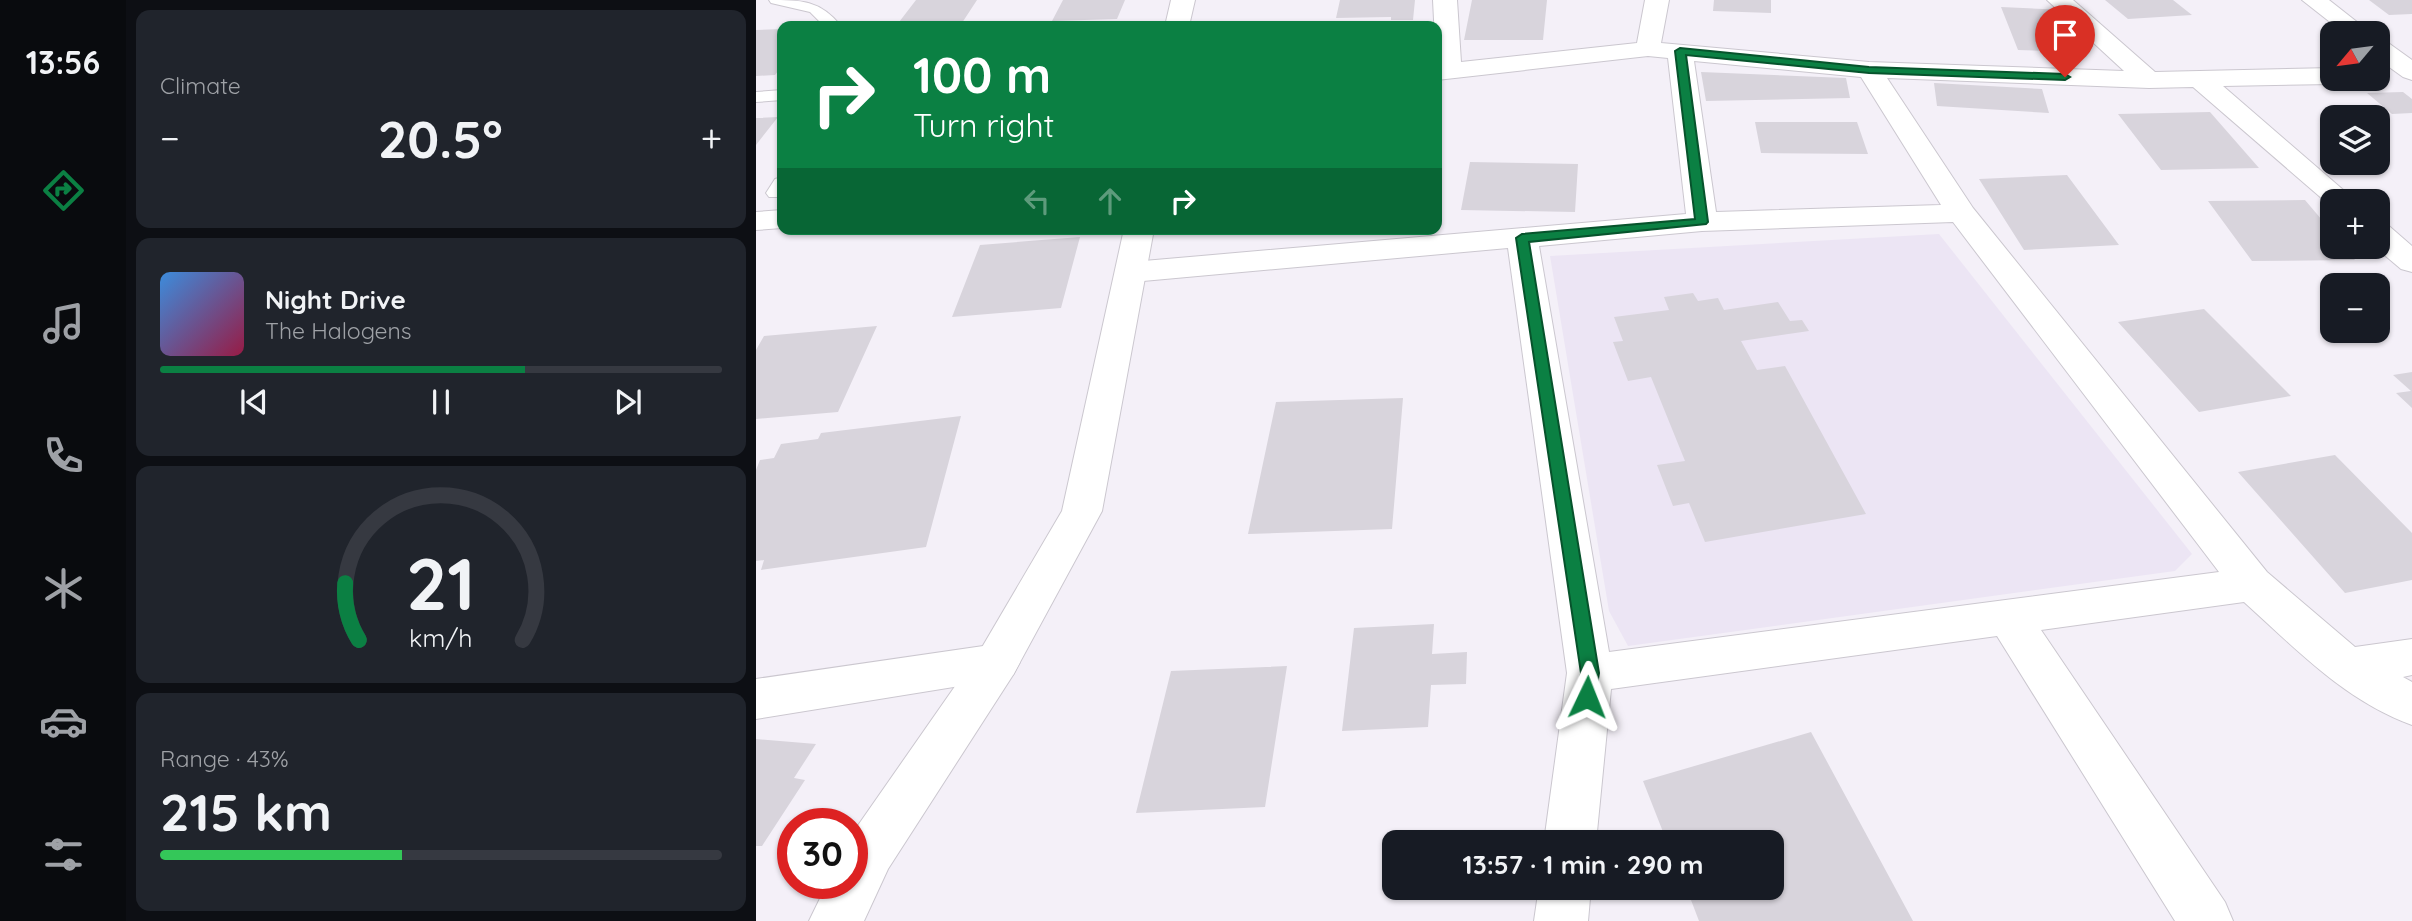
<!DOCTYPE html>
<html lang="en">
<head>
<meta charset="utf-8">
<style>
  body { margin:0; font-family:Quicksand,sans-serif; background:#20242c; color:#f1f3f6; height:100vh; display:flex; flex-direction:column; font-size:26px; white-space:nowrap }
  * { box-sizing:border-box; margin:0 }
  p { font-size:23px; color:#9ea1a6 }
  .icon { flex:none; width:38px; height:38px; fill:none; stroke:currentColor; stroke-width:2; stroke-linecap:round; stroke-linejoin:round }
  .map { position:relative; flex:1; overflow:hidden }
  .panel { display:flex; flex-direction:column; gap:10px; padding:10px; background:#0d0f14; width:630px }
  .panel>* { flex:none }
  .hud { position:absolute; left:21px; top:21px; width:665px; height:214px; border-radius:14px; box-shadow:0 2px 5px #0004; background:#0b8043; color:#fff; overflow:hidden }
  .needle { width:46px; rotate:241deg }
  .buttons { position:absolute; left:1564px; top:21px; display:grid; gap:14px }
  .buttons a { display:grid; place-items:center; width:70px; height:70px; border-radius:14px; background:#171b24; box-shadow:0 2px 5px #0004; font-size:35px }
  .speed { position:absolute; left:21px; top:808px; display:flex; gap:14px; font-size:35px; font-weight:700; text-align:center }
  .speed>* { display:grid; place-content:center; width:91px; height:91px; border-radius:50%; background:#171b24; box-shadow:0 2px 5px #0004; line-height:1 }
  .speed .limit { border:10px solid #d22; background:#fff; color:#111 }
  .pin { position:absolute; display:grid; place-items:center; width:60px; height:60px; color:#fff; margin:-72px -30px; border-radius:50% 50% 50% 0; rotate:-45deg; box-shadow:0 0 7px #0007 }
  .pin .icon { rotate:45deg }
  .me { position:absolute; width:77px; margin:-38px; rotate:2deg; stroke-linejoin:round; filter:drop-shadow(0 0 5px #0008) }
  .turn { display:flex; align-items:center; gap:24px; height:147px; padding:0 21px; font-size:32px }
  .turn .icon { width:91px; height:91px; stroke-width:2.5 }
  .turn b { display:block; font-size:49px; line-height:60px }
  .lanes { display:flex; align-items:center; height:66px; padding:0 21px; background:#0003; justify-content:center; gap:35px; direction:ltr }
  .lanes .off { opacity:.35 }
  .big { font-size:52px; font-weight:700; line-height:1.1 }
  .panel .widget { flex:1; display:flex; flex-direction:column; justify-content:center; gap:10px; min-width:0; padding:0 24px; border-radius:14px; background:#20242c }
  .panel .dial { align-items:center; gap:0 }
  .dial svg { height:182px; overflow:visible; fill:none; stroke:#363941; stroke-width:7; stroke-linecap:round; text-anchor:middle }
  .dial text { fill:#f1f3f6; stroke:none }
  .song { display:flex; align-items:center; gap:21px }
  .cover { width:84px; height:84px; border-radius:10px; background:linear-gradient(135deg,hsl(210 70% 55%),hsl(340 70% 35%)) }
  .played { height:7px; border-radius:4px; background:linear-gradient(90deg,#0b8043 65%,#363941 65%) }
  .keys { display:flex; justify-content:space-around; direction:ltr }
  .heat { display:flex; justify-content:space-between; align-items:center; font-size:38px; direction:ltr }
  .charge { height:10px; border-radius:5px; background:linear-gradient(90deg,#34c759 43%,#363941 0) }
  .trip { position:absolute; left:626px; top:830px; width:402px; height:70px; border-radius:14px; background:#171b24; box-shadow:0 2px 5px #0004; font-weight:700; line-height:70px; text-align:center }
  main { display:flex; flex:1; min-height:0 }
  .tabs { display:flex; flex-direction:column; width:126px; justify-content:space-around; align-items:center; background:#090b0e; color:#9ea1a6 }
  .tabs .icon { width:49px; height:49px }
  .tabs .active { color:#0b8043 }
  .tabs b { font-size:32px; color:#f1f3f6 }
  .map>svg:first-child { display:block }
</style>
</head>
<body>
<main>
<nav class="tabs">
<b>13:56</b>
<svg class="icon active" aria-label="directions" viewBox="0 0 24 24"><path d="M12 3l9 9-9 9-9-9zM9 14v-3h6M13 9l2 2-2 2"/></svg>
<svg class="icon" aria-label="music" viewBox="0 0 24 24"><path d="M9 18V5l10-2v13"/><circle cx="6" cy="18" r="3"/><circle cx="16" cy="16" r="3"/></svg>
<svg class="icon" aria-label="phone" viewBox="0 0 24 24"><path d="M5 4h4l2 5-3 2q2 4 5 5l2-3 5 2v4C11 20 4 13 5 4z"/></svg>
<svg class="icon" aria-label="climate" viewBox="0 0 24 24"><path d="M12 3v18M4 7l16 10M4 17L20 7"/></svg>
<svg class="icon" aria-label="car" viewBox="0 0 24 24"><path d="M5 17H2v-5l4-1 3-4h7l3 4 3 1v5h-3M9 17h6M6 11h13"/><circle cx="7" cy="17" r="2"/><circle cx="17" cy="17" r="2"/></svg>
<svg class="icon" aria-label="filters" viewBox="0 0 24 24"><path d="M4 7h16M4 17h16"/><circle cx="9" cy="7" r="2"/><circle cx="15" cy="17" r="2"/></svg>
</nav>
<section class="panel">
<div class="widget"><p>Climate</p>
<div class="heat"><a>−</a><b class="big">20.5°</b><a>+</a></div>
</div>
<div class="widget">
<div class="song"><i class="cover"></i><div><b>Night Drive</b><p>The Halogens</p></div></div>
<div class="played"></div>
<div class="keys"><svg class="icon" aria-label="previous" viewBox="0 0 24 24"><path d="M18 5L8 12l10 7zM5 5v14"/></svg><svg class="icon" aria-label="pause" viewBox="0 0 24 24"><path d="M8 5v14M16 5v14"/></svg><svg class="icon" aria-label="next" viewBox="0 0 24 24"><path d="M6 5l10 7-10 7zM19 5v14"/></svg></div>
</div>
<div class="widget dial"><svg viewBox="0 0 100 80">
<path d="M14 69A42 42 0 1 1 86 69"/>
<path d="M14 69A42 42 0 0 1 8 44" stroke="#0b8043"/>
<text x="50" y="56" font-size="32" font-weight="700">21</text>
<text x="50" y="72" font-size="11">km/h</text>
</svg></div>
<div class="widget"><p>Range · 43%</p><b class="big">215 km</b><div class="charge"></div></div>
</section>
<div class="map">
<svg width="1656" height="921" viewBox="0 0 1656 921">
  <rect width="100%" height="100%" fill="#f4f0f8"/>
  <path fill="#ece5f4" d="M1183,234L1436,554L1419,571L872,646L853,611L794,256Z"/>
  <path fill="#d8d4dc" d="M160,0H221L204,26H140Z
    M307,0H369L361,19L296,21Z
    M584,0H659L657,20H635V17L580,18Z
    M716,0H791L787,40H708Z
    M958,0H1015V13L957,11Z
    M1349,0H1417L1436,15L1372,19Z
    M1613,0H1656V14L1633,15Z
    M1245,7L1309,10L1332,52L1262,50Z
    M26,29V66L19,75L0,76V30Z
    M945,72L1090,78L1094,98L950,101Z
    M1178,83L1286,89L1293,113L1181,106Z
    M1647,92L1656,99V113L1636,114L1611,93Z
    M1454,112L1503,168L1405,170L1362,114Z
    M22,117L0,145V118Z
    M999,122H1101L1112,154L1005,153Z
    M714,162L822,164L819,212L705,210Z
    M1311,175L1363,245L1268,250L1223,179Z
    M1549,200L1577,233V247H1588L1599,260L1496,261L1452,201Z
    M482,229H606L605,234L481,233Z
    M324,237L305,308L196,317L224,245Z
    M937,293L942,301L962,298L968,310L1022,302L1034,321L1046,320L1053,331L985,341L1001,370L1029,366L1110,514L949,542L933,503L917,506L901,465L929,461L895,377L872,381L857,342L867,341L858,317L913,310L908,297Z
    M1448,309L1535,396L1443,412L1362,322Z
    M121,326L82,412L0,419V350L8,336Z
    M1656,372V408L1640,393L1655,391L1637,375Z
    M647,398L636,529L492,534L520,402Z
    M205,416L170,547L5,570L8,560L0,561V470L4,460L18,458L25,444L62,439L65,433Z
    M1579,455L1656,533V580L1589,593L1482,472Z
    M678,624L676,654L711,652L710,684L675,685L672,727L586,731L598,628Z
    M531,666L509,807L380,813L415,671Z
    M1055,732L1157,921H943L930,887H1017V842H911L887,781Z
    M0,739L60,744L38,778L49,780L6,846H0Z"/>
  <g fill="none" stroke-linecap="round" stroke-linejoin="round">
    <g stroke="#cbc7cf" stroke-width="2">
      <path id="service" d="M13,0C45,0 64,0 85,26H68L54,12L15,3Z
        M26,90V100L0,102V92Z
        M26,177V197H13L10,193L19,179Z"/>
    </g>
    <g stroke="#cbc7cf" stroke-width="2">
      <path id="minor" d="M677,0H701L705,62L881,43L889,0H913L905,43L1113,62L1368,71L1291,0H1317L1399,72L1577,68V79H1588L1577,84L1467,86L1600,201H1577V208L1437,87L1393,88L1131,78L1217,208L1511,572L1599,647L1656,639V675L1647,677L1656,682V725C1589,701 1539,648 1488,602L1285,630L1469,902L1477,921H1419L1241,636L855,689L840,842H788L811,673L752,248L376,282L365,279L360,272L365,265L376,262L930,214L912,58L892,56L681,80ZM938,61L1105,77L1185,205L960,212ZM1197,222L1463,572L853,652L783,246L946,231Z
        M1546,0H1573L1615,33H1588Z
        M1622,40L1631,42L1656,60V80L1647,77L1622,59Z
        M26,210V228L0,230V212Z
        M1622,224L1633,226L1656,246V272L1645,269L1619,247H1622Z
        M241,644L257,649L264,662L257,675L241,680L0,719V679Z
        M783,887H835L832,921H778Z"/>
    </g>
    <g stroke="#cbc7cf" stroke-width="2">
      <path id="tertiary" d="M415,0H439L433,26H409Z
        M368,229H398L346,511L257,675L132,869L108,921H53L71,884H96V834L225,649L306,511Z"/>
    </g>
    <use href="#service" fill="#fff" fill-rule="evenodd"/>
    <use href="#minor" fill="#fff" fill-rule="evenodd"/>
    <use href="#tertiary" fill="#fff" fill-rule="evenodd"/>
  </g>
  <path fill="#0b8043" stroke="#07532c" stroke-width="2" d="M924,48L1113,67L1309,74L1314,77L1309,80L1113,73L930,55L952,222L950,224L773,242L843,673L838,703L831,705L824,703L822,697L825,673L760,238L766,234L939,219L919,51Z"/>
</svg>
<div class="buttons">
<a><svg class="needle" viewBox="-14 -14 28 28"><path d="M0-13l5 13h-10z" fill="#e53935"/><path d="M0 13l5-13h-10z" fill="#9ea1a6"/></svg></a>
<a><svg class="icon" aria-label="layers" viewBox="0 0 24 24"><path d="M12 4l9 5-9 5-9-5zM3 14l9 5 9-5"/></svg></a>
<a>+</a>
<a>−</a>
</div>
<div class="speed"><div class="limit">30</div></div>
<div class="pin" style="left:1309px;top:77px;background:#d93025"><svg class="icon" aria-label="arrive" viewBox="0 0 24 24"><path d="M6 21V4h12l-3 4 3 4H6"/></svg></div>
<svg class="me" style="left:831px;top:697px" viewBox="-20 -20 40 40"><path d="M0-17L14 15 0 8-14 15z" fill="#0b8043" stroke="#fff" stroke-width="4"/></svg>
<div class="trip">13:57 · 1 min · 290 m</div>
<div class="hud">
<div class="turn"><svg class="icon" aria-label="right" viewBox="0 0 24 24"><path d="M7 20v-9h11M14 6l5 5-5 5"/></svg><div><b>100 m</b>Turn right</div></div>
<div class="lanes"><svg class="icon off" aria-label="left" viewBox="0 0 24 24"><path d="M17 20v-9H6M10 6l-5 5 5 5"/></svg><svg class="icon off" aria-label="ahead" viewBox="0 0 24 24"><path d="M12 20V5M6 11l6-6 6 6"/></svg><svg class="icon" aria-label="right" viewBox="0 0 24 24"><path d="M7 20v-9h11M14 6l5 5-5 5"/></svg></div>
</div>
</div>
</main>
</body>
</html>
